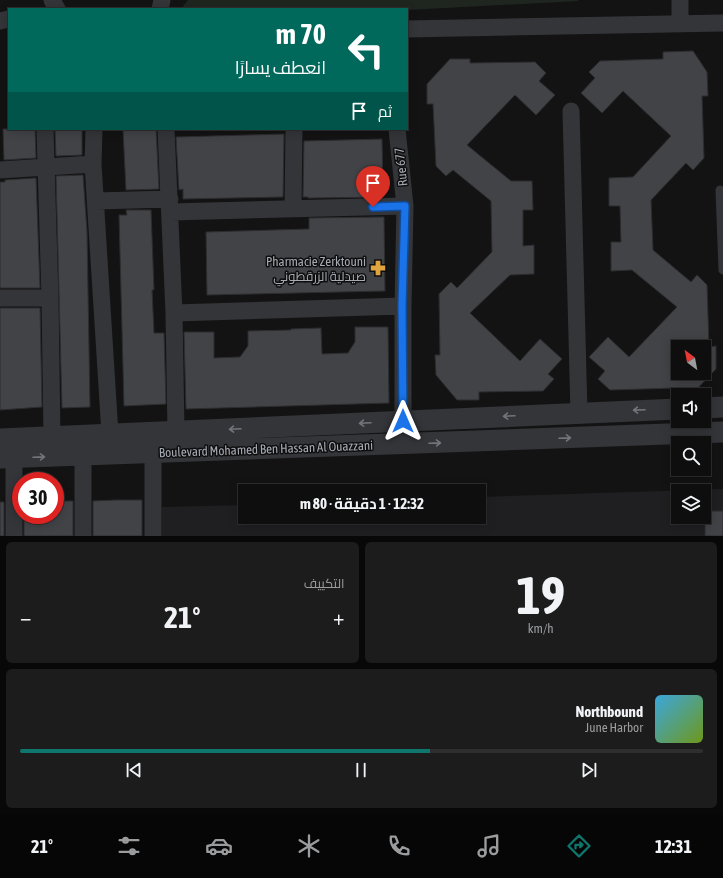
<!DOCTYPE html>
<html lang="ar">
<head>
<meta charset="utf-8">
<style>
  body { margin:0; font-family:"Asap Condensed",Cairo,sans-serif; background:#1c1c1d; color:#f1f3f6; direction:rtl; height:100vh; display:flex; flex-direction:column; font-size:15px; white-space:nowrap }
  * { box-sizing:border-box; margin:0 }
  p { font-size:13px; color:#9b9c9e }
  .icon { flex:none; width:22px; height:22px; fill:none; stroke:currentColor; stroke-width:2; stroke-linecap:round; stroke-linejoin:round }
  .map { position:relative; height:536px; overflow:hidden; direction:ltr }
  .drawer { display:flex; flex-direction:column; gap:6px; padding:6px; background:#080808; flex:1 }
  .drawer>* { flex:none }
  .banner { position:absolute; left:8px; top:8px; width:400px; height:122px; border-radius:0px; box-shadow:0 2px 10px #0003,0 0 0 1px #2e2e2f; direction:rtl; background:#00695c; color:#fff; overflow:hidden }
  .needle { width:26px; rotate:328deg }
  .buttons { position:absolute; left:671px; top:340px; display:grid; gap:8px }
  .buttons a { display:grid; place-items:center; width:40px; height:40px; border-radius:0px; background:#0e0e0f; box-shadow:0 2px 10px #0003,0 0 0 1px #2e2e2f; font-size:20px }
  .speed { position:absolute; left:12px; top:472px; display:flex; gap:8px; font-size:20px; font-weight:700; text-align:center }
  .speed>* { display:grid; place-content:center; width:52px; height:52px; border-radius:50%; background:#0e0e0f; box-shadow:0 2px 10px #0003,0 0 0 1px #2e2e2f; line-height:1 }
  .speed .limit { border:6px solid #d22; background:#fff; color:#111 }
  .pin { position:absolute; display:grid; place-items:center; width:34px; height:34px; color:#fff; margin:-41px -17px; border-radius:50% 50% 50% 0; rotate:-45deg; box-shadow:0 0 4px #0007 }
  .pin .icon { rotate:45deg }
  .me { position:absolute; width:44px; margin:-22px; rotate:0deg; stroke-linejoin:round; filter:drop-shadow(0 0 3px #0008) }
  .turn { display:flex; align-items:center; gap:14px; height:84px; padding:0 16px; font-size:18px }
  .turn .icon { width:52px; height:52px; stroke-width:2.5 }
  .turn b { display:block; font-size:28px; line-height:34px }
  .then { display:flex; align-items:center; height:38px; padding:0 16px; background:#0003; gap:8px; font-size:15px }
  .big { font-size:30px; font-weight:700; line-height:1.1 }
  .drawer .card { flex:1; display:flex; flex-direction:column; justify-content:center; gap:6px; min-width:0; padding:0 14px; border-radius:6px; background:#1c1c1d }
  .drawer .dial { align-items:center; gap:0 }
  .dial b { font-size:52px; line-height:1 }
  .song { display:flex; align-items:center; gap:12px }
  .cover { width:48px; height:48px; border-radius:6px; background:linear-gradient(135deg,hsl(200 70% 55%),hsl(80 70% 35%)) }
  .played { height:4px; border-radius:2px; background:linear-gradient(90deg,#0f766e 60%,#2e2e2f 60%) }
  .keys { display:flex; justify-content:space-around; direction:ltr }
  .heat { display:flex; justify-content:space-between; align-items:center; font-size:22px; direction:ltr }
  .drawer .tiles { flex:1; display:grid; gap:6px; grid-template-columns:1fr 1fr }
  .card:last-child { grid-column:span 2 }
  .trip { position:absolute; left:238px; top:484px; width:248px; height:40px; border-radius:0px; background:#0e0e0f; box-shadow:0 2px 10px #0003,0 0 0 1px #2e2e2f; font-weight:700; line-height:40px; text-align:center; direction:rtl }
  .menu { display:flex; height:64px; justify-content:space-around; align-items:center; background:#060606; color:#9b9c9e }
  .menu .icon { width:28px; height:28px }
  .menu .selected { color:#0f766e }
  .menu b { font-size:18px; color:#f1f3f6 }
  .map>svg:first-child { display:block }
</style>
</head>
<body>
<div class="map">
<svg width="723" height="536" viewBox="0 0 723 536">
  <rect width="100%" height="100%" fill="#131314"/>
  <path fill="#1f1f21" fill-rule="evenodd" d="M723,489V536H162V507L245,505V517H479V497ZM678,491H704V517H678Z"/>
  <path fill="#1f2620" d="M188,0H578V1L407,10L181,9Z"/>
  <path fill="#424347" stroke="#2d2d30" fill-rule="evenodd" d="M693,51L707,72L708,96H702L704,158L693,170L686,163L651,200L653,250L691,282L697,275L707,285L709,347L716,346V369L694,392H675V388L610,390L598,379L605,371L589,357L608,337L629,357L677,307L632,270L611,271V242H621L620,206H609V178L633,177L671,136L623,91L602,113L581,93L595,78L589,72L600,61L663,59V52ZM678,347H704V373H678Z
    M450,59H470V63L535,62L546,73L539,81L555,95L536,115L515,95L467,145L511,181H532L533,210H523V246L534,245V274L510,275L470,313L520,361L540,339L562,359L548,374L554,379L543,391L479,392V400H457L436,375L435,355H440L439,294L451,282L457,288L492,252L491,201L453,170L446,176L436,166L433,104H427V84Z
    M3,129H35L36,158L4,160Z
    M55,129H82V155L56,156Z
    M123,129H156L159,189L126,190Z
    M284,134L283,197L183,199V189L179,190L176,137Z
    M382,139L383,197L308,198V197H303L304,141Z
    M83,175L87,232L90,407L62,408L56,176Z
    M36,178L40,288H0V182H5V180Z
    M126,210H151L154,290H152L154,333H164L166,404L124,406L119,215H127Z
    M384,217L385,291L207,295L206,232L309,229V218Z
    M0,308H40L42,407L0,410Z
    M355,327H388L389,403L186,409L184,332H214V358L240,357L248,346V331L291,330V329L321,328L322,354L348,353L355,342Z
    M116,500H142V536H93V501Z
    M55,501H73V536H24V515H55Z
    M0,502H4V536H0Z
    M705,511H723V536H705Z"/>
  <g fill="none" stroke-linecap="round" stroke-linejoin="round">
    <path stroke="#343539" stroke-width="9" d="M720,190L723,270"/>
    <path stroke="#343539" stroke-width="17" d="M52,0L57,9
      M680,0V24
      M160,9L162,0
      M0,21L9,19
      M407,29L723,23
      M571,111L579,413
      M45,129L50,298L52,437
      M94,129L93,164L110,434
      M166,129L174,313L176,431
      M397,129L405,206L403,306V421
      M0,170L93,164
      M96,201L170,199
      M293,209L294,129
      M170,212L405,206
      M0,298H50
      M174,313L403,306
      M153,453V536
      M14,536V458
      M83,536V455"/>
    <path stroke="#343539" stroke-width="21" d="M704,408L723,407
      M0,439L678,409
      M0,458L723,432"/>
  </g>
  <defs><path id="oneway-shaft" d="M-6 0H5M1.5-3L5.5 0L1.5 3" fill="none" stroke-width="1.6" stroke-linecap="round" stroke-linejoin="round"/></defs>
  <g stroke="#73757c">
    <use href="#oneway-shaft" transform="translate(639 410) rotate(178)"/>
    <use href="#oneway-shaft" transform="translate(509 416) rotate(177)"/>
    <use href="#oneway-shaft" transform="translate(365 423) rotate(177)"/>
    <use href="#oneway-shaft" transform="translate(235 429) rotate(177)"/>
    <use href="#oneway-shaft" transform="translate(565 438) rotate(-2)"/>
    <use href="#oneway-shaft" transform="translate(435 443) rotate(-2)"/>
    <use href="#oneway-shaft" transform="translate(39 457) rotate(-2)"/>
  </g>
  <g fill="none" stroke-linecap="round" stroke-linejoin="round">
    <g stroke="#114b97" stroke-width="10">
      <path id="route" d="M373,207L405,206L402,306L403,421"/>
    </g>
    <use href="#route" stroke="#1a73e8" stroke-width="7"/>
  </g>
  <defs>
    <g id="pharmacy-bare" transform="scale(1.2)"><path d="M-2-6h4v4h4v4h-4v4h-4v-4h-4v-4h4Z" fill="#e0a53f" stroke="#0e0e0f" stroke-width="2.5" paint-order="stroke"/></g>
  </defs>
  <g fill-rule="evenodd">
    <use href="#pharmacy-bare" x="378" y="268"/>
  </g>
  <g text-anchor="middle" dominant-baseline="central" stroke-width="3" stroke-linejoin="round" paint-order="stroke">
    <g font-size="13" fill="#a6aab3" stroke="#0e0e0f">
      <text transform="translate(401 167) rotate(-96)">Rue 677</text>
      <text transform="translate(266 449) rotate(-2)">Boulevard Mohamed Ben Hassan Al Ouazzani</text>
    </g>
    <g font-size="13" fill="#a6aab3" stroke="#0e0e0f" text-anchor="end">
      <text x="366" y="261">Pharmacie Zerktouni<tspan x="366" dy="15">صيدلية الزرقطوني</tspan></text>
    </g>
  </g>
</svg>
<div class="buttons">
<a><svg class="needle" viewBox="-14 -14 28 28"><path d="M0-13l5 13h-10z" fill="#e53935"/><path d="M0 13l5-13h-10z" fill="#9b9c9e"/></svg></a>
<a><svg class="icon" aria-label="sound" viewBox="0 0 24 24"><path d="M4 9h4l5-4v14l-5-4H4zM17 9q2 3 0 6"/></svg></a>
<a><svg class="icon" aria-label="search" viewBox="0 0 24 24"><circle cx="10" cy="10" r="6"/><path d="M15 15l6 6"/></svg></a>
<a><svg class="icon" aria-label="layers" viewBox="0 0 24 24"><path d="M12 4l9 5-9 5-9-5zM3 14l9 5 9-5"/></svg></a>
</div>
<div class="speed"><div class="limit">30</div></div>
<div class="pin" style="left:373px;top:207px;background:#d93025"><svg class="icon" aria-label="arrive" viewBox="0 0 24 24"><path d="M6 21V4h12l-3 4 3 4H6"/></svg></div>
<svg class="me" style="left:403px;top:421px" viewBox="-20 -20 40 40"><path d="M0-17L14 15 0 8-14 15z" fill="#1a73e8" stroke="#fff" stroke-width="4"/></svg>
<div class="trip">12:32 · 1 دقيقة · 80 m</div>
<div class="banner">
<div class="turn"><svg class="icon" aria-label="left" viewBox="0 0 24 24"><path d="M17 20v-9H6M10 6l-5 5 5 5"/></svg><div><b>70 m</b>انعطف يسارًا</div></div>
<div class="then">ثم<svg class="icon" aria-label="arrive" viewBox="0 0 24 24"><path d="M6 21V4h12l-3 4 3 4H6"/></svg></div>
</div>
</div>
<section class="drawer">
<div class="tiles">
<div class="card dial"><b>19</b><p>km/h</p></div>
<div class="card"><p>التكييف</p>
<div class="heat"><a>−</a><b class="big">21°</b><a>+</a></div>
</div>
<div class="card">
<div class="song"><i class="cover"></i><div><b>Northbound</b><p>June Harbor</p></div></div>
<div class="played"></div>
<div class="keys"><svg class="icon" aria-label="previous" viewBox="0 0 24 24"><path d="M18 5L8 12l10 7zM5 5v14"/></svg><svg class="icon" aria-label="pause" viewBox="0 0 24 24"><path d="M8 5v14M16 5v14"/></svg><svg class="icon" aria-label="next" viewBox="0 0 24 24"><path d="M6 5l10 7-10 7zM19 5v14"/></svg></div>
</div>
</div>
</section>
<nav class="menu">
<b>12:31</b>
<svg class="icon selected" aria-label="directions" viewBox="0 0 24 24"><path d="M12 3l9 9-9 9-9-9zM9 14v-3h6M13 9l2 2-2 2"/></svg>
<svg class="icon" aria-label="music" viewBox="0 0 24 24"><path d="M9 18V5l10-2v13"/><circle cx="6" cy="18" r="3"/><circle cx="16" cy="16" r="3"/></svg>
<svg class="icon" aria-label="phone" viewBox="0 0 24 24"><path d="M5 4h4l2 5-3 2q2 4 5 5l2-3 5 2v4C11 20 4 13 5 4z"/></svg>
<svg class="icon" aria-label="climate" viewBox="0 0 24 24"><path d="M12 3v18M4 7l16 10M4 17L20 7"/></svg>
<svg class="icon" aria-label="car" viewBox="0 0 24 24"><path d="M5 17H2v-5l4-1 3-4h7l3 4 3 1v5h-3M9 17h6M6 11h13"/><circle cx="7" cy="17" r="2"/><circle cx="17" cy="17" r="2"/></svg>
<svg class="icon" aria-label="filters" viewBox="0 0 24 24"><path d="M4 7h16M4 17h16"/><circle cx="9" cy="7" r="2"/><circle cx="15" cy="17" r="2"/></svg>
<b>21°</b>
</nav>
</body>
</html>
